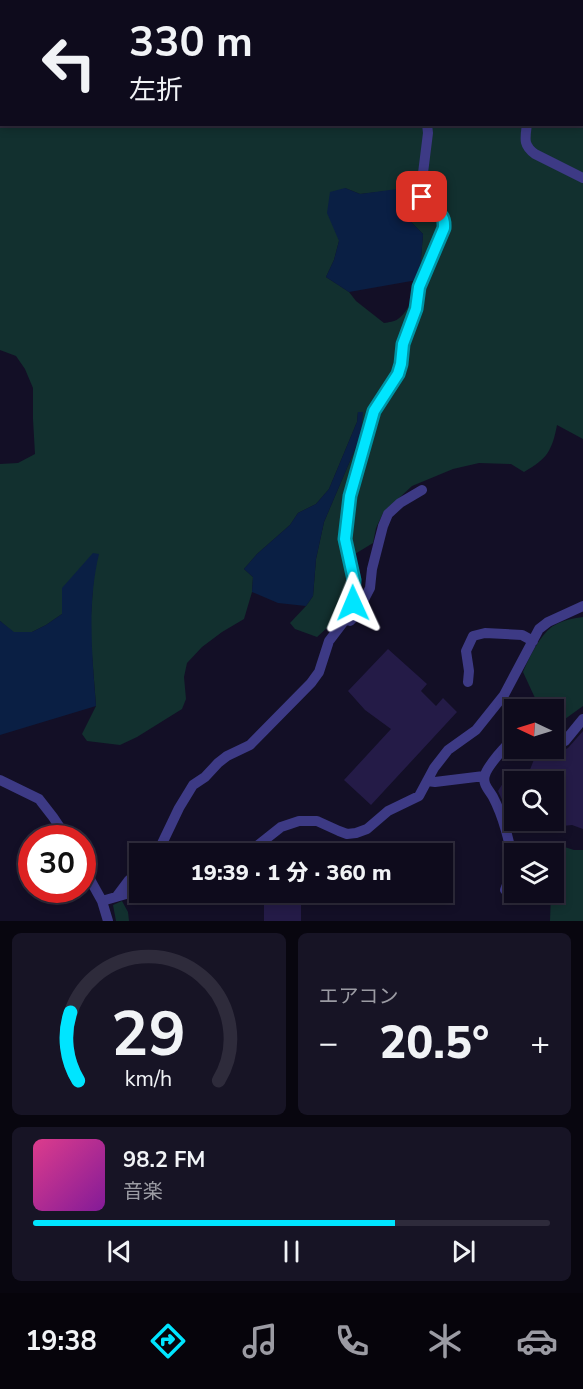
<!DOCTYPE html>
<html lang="ja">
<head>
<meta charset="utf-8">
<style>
  body { margin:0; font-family:"Nunito Sans","Noto Sans JP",sans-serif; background:#171425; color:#f1f3f6; height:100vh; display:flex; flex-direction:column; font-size:22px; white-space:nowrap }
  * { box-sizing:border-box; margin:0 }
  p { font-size:20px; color:#9b9ba3 }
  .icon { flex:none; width:33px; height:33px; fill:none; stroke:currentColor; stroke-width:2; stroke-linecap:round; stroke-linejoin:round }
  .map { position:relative; height:921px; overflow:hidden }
  .side { display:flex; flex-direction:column; gap:12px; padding:12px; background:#08060f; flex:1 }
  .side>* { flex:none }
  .banner { position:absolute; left:0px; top:0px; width:584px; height:126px; box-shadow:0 3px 9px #0003,0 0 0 2px #2e2b3b; background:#0e0b1c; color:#f1f3f6; overflow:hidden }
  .needle { width:39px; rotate:274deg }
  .controls { position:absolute; left:504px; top:699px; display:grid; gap:12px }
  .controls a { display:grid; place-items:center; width:60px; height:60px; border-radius:0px; background:#0e0b1c; box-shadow:0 3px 9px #0003,0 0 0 2px #2e2b3b; font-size:30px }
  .speed { position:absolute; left:18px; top:825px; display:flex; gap:12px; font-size:30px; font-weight:700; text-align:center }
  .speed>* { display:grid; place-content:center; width:78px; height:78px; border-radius:50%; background:#0e0b1c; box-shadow:0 3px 9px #0003,0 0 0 2px #2e2b3b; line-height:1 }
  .speed .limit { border:9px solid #d22; background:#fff; color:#111 }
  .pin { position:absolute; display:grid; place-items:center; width:51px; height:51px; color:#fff; margin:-26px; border-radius:12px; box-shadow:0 3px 9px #0006 }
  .me { position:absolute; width:66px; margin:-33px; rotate:359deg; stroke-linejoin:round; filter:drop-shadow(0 0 4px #0008) }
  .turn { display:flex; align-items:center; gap:21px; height:126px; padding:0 30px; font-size:27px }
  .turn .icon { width:78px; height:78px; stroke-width:2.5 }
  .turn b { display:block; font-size:42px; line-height:51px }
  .big { font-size:45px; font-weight:800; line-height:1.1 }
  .side .card { flex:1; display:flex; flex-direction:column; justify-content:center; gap:9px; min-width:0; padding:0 21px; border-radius:9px; background:#171425 }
  .side .dial { align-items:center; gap:0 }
  .dial svg { height:156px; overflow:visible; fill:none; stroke:#2e2b3b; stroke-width:7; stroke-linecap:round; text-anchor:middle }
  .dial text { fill:#f1f3f6; stroke:none }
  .song { display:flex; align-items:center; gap:18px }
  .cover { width:72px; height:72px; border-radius:9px; background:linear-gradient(135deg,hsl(330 70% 55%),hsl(290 70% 35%)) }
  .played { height:6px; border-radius:3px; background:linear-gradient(90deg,#00e5ff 70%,#2e2b3b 70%) }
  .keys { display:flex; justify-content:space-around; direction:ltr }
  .heat { display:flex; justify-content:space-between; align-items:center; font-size:33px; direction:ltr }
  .side .tiles { flex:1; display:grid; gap:12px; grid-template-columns:1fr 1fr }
  .card:last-child { grid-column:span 2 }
  .trip { position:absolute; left:129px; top:843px; width:324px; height:60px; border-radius:0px; background:#0e0b1c; box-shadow:0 3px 9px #0003,0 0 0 2px #2e2b3b; font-weight:800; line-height:60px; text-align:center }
  .tab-bar { display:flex; height:96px; justify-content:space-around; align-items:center; background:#06040b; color:#9b9ba3 }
  .tab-bar .icon { width:42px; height:42px }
  .tab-bar .active { color:#00e5ff }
  .tab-bar b { font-size:27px; color:#f1f3f6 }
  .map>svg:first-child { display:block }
</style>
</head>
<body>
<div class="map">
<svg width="583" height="921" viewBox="0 0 583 921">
  <rect width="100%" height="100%" fill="#130f26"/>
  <path fill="#12302f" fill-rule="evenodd" d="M81,0H583V439L557,425C552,451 547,459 524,472L511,464L479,463L453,469L412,486L383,513L376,528L373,543L350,557V605L328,627L317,637L295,629L290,623L306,606L313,596L316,559L324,522L361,435L358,412L357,422L329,489L316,504L298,513L290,525L257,554L244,569L253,577L252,592L244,619L222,632L202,647L187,663L184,677L186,699L182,709L137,737L120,745L87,741L82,734L96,706L90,629L94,572L98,554L62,614L46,625L32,632L14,633L0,621V464L18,463L35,454L33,419V388L25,369L16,356L0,350V71H1L2,124H582V2H81ZM345,188L360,194L405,189L410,221L423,234C421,258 419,304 398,319C394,322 389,322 384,323L356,301L349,292L326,277L334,260L339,241Z
    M583,617V706L554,727V710L538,709L535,698L523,672C529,658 542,631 555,625C564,620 574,618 583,617Z
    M552,843L574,850H583V921H550L551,893L554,892V854L547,853L546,847Z
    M122,901L128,912L129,921H116L113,905Z"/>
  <path fill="#0a1f44" d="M345,188L360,194L405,188L410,221L423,234L421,260L417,280L349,292L326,277L334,260L339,241L327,213L330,192Z
    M358,412H363L361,435L324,522L316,559L313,596L306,606L278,603L252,592L253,577L244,569L257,554L290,525L298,513L316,504L329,489L357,422Z
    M93,553L99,554C87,604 92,655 96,706L0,735V621L14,632H32L46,625L62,614V588Z"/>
  <path fill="#241b47" d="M388,649L427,684L421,691L436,706L443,698L457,712L371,805L344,780L391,729L365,710L348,691Z
    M583,731V829L572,825L514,831L507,810L498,791L505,780L514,779V820H554V782H525L537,752L551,754L557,753L568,748Z
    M264,892H287V902H301V921H264Z"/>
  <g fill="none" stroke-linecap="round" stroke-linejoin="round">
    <path stroke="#3d3a85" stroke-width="10" d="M51,0L54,2
      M464,0L465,2
      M400,2V0
      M0,69H2
      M527,124C525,139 523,145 535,154L583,178
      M350,621L356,615L370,588L372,569L383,526L388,514L400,503L422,490
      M468,682L469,671L466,651L473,636L485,633L522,635L533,641
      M514,739C507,743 487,767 485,775C482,784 489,790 493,797C504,818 509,841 514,865
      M554,746L565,741L583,719
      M0,780L39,799L53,817L67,838
      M427,781L435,782L484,776
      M157,854L179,808L193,785L205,777L218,763L227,756L250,745L311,683L319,672L329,641L348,616L353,603L354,580L344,539L350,496L366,444L373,411L397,374L401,364L403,344L416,309L419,287L444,228C445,211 435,214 426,204C422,200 422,194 421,189L428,133L427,124
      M247,854L281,827L299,821H317L339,831L347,834L356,833L367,829L388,811L419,796L434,768L448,750L476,730L504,695L539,629L548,622L583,606
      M82,865L102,901L108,921
      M505,890L514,866
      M117,896L129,880L140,871
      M102,901L140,890"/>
  </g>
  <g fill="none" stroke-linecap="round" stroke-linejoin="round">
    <g stroke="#0095a6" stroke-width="15">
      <path id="route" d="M353,603L354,580L345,539L350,496L374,411L398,374L401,364L403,344L416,309L419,287L444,228C445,212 437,215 427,206C426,204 423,199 422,197"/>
    </g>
    <use href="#route" stroke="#00e5ff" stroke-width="10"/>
  </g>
</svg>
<div class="controls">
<a><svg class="needle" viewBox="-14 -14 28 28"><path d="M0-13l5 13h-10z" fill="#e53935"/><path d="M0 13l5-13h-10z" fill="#9b9ba3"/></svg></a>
<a><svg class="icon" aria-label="search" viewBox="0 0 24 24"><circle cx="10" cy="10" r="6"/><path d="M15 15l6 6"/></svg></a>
<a><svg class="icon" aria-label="layers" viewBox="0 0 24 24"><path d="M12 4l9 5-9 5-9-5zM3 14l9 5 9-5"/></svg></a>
</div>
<div class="speed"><div class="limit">30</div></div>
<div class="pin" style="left:422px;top:197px;background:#d93025"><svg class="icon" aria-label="arrive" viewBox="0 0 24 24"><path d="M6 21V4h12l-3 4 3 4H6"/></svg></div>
<svg class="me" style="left:353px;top:603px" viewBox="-20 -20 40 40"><path d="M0-17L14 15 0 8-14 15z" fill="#00e5ff" stroke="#fff" stroke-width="4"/></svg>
<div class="trip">19:39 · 1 分 · 360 m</div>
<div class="banner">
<div class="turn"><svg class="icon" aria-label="left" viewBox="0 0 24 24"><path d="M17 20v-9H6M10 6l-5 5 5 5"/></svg><div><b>330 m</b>左折</div></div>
</div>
</div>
<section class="side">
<div class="tiles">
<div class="card dial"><svg viewBox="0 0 100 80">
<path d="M14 69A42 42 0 1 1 86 69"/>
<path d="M14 69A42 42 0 0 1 10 34" stroke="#00e5ff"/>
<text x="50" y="56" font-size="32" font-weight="700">29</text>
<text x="50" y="72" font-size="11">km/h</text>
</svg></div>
<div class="card"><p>エアコン</p>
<div class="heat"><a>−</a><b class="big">20.5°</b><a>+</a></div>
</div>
<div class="card">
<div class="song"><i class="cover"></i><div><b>98.2 FM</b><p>音楽</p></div></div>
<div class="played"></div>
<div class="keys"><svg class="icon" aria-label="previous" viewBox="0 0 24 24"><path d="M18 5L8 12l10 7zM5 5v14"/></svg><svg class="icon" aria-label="pause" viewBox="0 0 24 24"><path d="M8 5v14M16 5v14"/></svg><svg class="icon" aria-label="next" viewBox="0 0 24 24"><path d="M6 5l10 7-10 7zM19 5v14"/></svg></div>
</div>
</div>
</section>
<nav class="tab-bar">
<b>19:38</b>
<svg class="icon active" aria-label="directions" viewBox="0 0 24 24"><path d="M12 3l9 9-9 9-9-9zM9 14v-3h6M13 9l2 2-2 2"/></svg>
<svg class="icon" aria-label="music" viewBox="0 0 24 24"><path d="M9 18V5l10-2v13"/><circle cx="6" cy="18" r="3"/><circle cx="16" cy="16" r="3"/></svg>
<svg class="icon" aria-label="phone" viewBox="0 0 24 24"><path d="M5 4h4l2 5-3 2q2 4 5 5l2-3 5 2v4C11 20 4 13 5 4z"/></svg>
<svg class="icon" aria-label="climate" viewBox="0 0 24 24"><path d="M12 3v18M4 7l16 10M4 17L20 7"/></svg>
<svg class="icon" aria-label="car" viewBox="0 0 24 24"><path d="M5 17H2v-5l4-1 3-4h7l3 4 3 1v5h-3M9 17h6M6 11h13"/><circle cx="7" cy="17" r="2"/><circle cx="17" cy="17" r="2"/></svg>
</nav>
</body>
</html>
